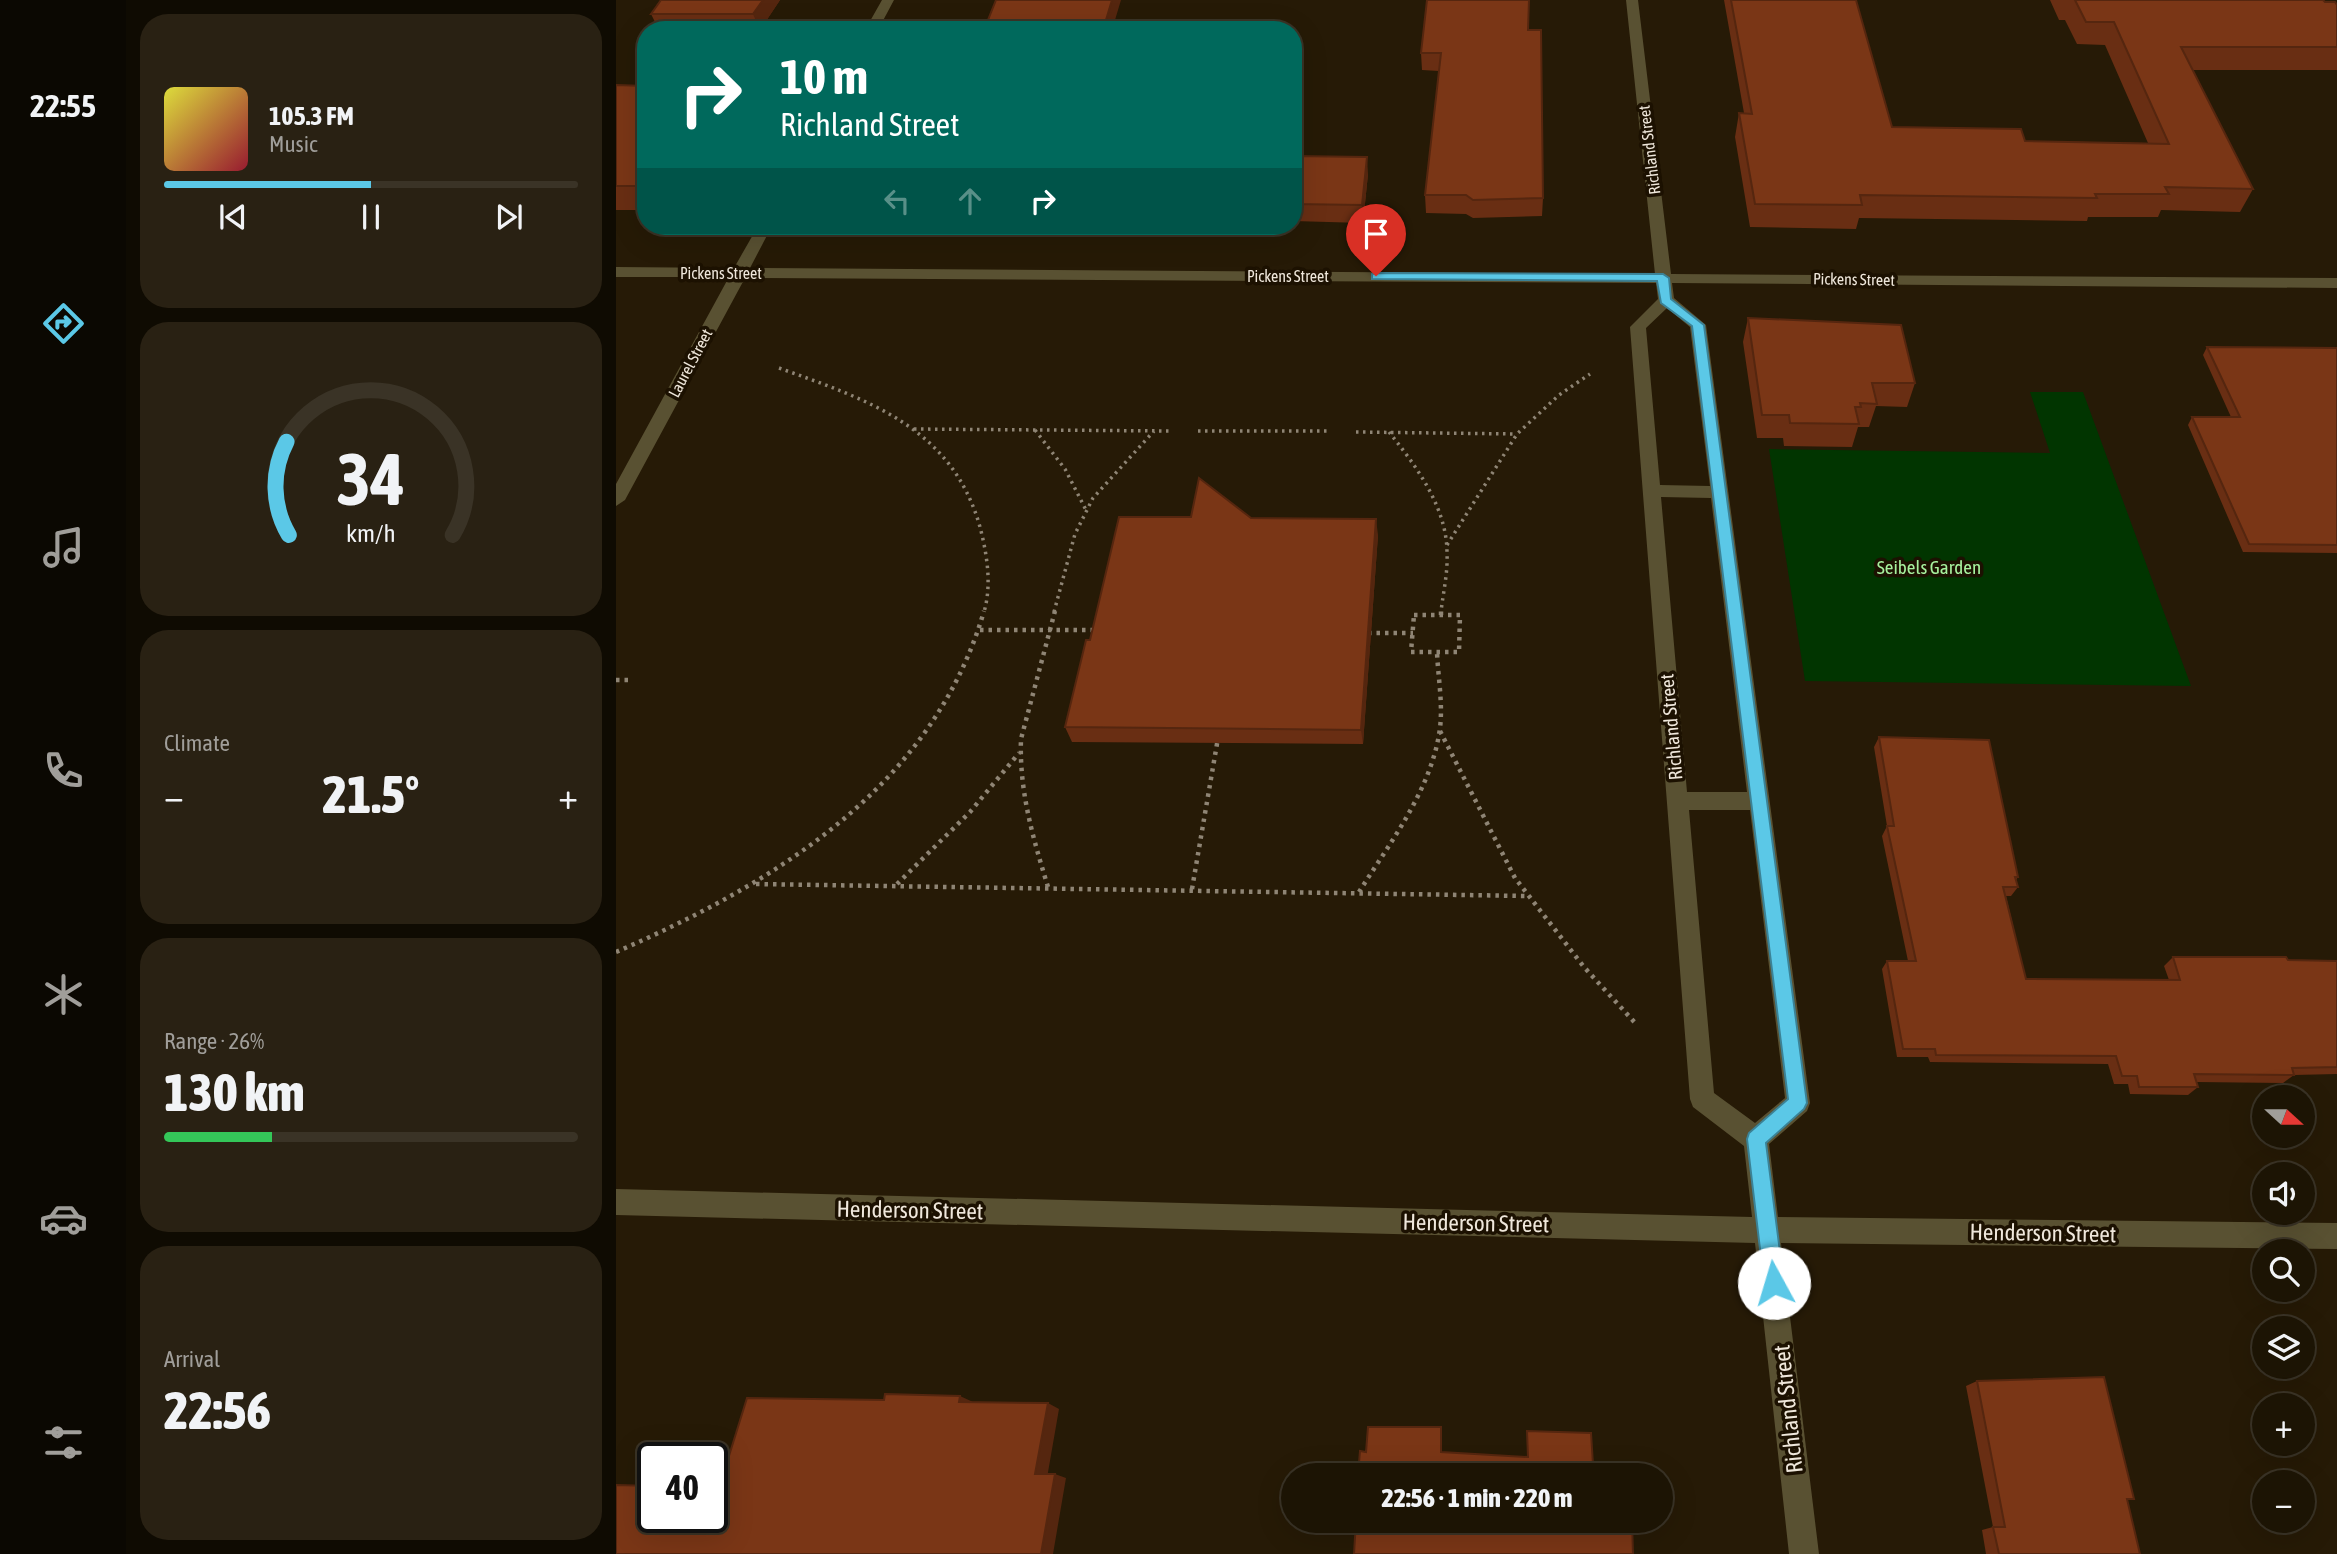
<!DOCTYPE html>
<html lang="en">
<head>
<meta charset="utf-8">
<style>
  body { margin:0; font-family:"Asap Condensed",sans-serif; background:#292113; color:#f1f3f6; height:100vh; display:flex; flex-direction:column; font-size:26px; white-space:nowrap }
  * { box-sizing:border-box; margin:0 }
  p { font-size:23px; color:#a09e9a }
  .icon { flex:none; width:38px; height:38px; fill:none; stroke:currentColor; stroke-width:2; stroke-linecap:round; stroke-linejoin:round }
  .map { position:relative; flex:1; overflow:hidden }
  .side { display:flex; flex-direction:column; gap:14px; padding:14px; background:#0f0b02; width:490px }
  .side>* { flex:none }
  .banner { position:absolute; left:21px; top:21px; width:665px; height:214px; border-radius:28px; box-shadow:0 7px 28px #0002,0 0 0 2px #3a3326; background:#00695c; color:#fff; overflow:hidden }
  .needle { width:46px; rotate:111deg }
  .fabs { position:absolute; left:1636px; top:1085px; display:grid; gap:14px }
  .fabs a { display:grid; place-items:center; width:63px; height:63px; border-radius:50%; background:#1c1404; box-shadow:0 7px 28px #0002,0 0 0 2px #3a3326; font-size:35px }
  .speed { position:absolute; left:21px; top:1442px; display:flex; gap:14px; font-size:35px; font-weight:700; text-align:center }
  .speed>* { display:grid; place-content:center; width:91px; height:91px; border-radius:50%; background:#1c1404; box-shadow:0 7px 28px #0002,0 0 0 2px #3a3326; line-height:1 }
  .speed .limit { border:4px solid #111; border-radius:10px; background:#fff; color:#111 }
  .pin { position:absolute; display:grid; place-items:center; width:60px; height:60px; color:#fff; margin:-72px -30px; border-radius:50% 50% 50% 0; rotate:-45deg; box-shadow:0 0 7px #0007 }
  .pin .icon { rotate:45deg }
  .me { position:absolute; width:77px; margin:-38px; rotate:354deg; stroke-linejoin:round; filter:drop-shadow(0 0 5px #0008) }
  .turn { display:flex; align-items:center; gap:24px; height:147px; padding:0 28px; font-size:32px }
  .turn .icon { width:91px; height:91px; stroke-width:2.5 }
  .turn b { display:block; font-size:49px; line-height:60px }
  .lanes { display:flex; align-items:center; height:66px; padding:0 28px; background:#0003; justify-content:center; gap:35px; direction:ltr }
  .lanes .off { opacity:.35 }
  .big { font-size:52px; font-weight:800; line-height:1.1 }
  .side .card { flex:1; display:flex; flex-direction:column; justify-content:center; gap:10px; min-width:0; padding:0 24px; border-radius:28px; background:#292113 }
  .side .dial { align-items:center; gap:0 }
  .dial svg { height:182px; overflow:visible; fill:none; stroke:#3a3326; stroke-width:7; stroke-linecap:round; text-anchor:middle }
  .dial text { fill:#f1f3f6; stroke:none }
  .song { display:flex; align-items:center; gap:21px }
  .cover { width:84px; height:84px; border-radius:10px; background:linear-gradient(135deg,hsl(60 70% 55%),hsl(350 70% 35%)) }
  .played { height:7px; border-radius:4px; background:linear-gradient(90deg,#5bc8e7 50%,#3a3326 50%) }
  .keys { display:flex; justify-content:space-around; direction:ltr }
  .heat { display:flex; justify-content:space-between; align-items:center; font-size:38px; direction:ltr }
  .charge { height:10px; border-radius:5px; background:linear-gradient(90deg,#34c759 26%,#3a3326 0) }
  .trip { position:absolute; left:665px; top:1463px; width:392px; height:70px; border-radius:35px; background:#1c1404; box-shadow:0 7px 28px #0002,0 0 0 2px #3a3326; font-weight:800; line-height:70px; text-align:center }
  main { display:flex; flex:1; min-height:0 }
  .tab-bar { display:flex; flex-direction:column; width:126px; justify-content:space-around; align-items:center; background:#0b0802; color:#a09e9a }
  .tab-bar .icon { width:49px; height:49px }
  .tab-bar .on { color:#5bc8e7 }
  .tab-bar b { font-size:32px; color:#f1f3f6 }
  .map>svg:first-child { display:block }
</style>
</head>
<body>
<main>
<nav class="tab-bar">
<b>22:55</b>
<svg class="icon on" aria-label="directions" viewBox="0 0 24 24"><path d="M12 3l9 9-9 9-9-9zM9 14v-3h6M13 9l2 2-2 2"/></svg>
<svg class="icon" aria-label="music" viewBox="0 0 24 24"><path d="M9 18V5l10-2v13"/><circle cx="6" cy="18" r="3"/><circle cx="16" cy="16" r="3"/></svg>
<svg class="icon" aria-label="phone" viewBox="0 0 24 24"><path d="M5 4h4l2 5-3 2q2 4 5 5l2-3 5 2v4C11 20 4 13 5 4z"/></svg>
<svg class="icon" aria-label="climate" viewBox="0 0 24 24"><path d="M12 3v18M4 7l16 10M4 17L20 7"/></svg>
<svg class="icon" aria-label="car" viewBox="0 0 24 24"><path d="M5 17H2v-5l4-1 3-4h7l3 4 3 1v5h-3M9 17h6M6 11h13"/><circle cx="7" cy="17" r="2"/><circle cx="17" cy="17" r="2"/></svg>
<svg class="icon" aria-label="filters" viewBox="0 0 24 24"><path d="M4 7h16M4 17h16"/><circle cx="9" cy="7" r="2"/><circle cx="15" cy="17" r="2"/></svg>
</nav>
<section class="side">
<div class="card">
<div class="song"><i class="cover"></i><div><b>105.3 FM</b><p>Music</p></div></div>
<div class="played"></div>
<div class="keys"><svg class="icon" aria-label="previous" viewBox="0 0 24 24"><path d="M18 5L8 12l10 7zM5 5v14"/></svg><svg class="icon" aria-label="pause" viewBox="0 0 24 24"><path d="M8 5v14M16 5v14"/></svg><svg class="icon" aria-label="next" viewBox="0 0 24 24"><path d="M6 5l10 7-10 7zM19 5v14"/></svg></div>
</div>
<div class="card dial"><svg viewBox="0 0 100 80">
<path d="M14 69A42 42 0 1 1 86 69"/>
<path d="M14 69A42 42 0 0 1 13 28" stroke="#5bc8e7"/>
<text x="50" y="56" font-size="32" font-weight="700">34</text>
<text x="50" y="72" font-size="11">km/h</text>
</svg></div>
<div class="card"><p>Climate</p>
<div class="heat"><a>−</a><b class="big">21.5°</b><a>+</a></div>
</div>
<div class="card"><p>Range · 26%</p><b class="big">130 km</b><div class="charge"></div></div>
<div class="card"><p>Arrival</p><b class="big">22:56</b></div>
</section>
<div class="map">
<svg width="1721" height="1554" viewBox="0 0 1721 1554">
  <rect width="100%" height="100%" fill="#261a06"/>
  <path fill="#013500" d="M1414,392H1467L1575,686L1189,681L1153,449L1434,453Z"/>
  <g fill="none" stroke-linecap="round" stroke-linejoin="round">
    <path stroke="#8f8575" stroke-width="3.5" stroke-dasharray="2.5 4.5" stroke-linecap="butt" d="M163,368C252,400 336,427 364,527C371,554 376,585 368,612
      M298,429L556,431
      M419,430L449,469L470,510
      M582,431H714
      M740,432L901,434
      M773,432C800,466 831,507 831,553C832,573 827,593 825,612
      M831,545L901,434L943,395L974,374
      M438,612L459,534L477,498L538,431"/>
    <path stroke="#8f8575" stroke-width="4.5" stroke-dasharray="3.5 5" stroke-linecap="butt" d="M798,615H844L843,652H795Z
      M825,615V611
      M364,630H482
      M752,633H797
      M0,680H13
      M824,731L899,878L968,967L1021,1025
      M140,884L912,896
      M281,884L354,812L403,753
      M432,887C417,838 403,791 405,739L439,611
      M576,889L602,738
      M743,892C775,841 816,789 824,728C827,703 822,677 821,652
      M0,952C159,883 317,787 368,611"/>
    <path fill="#595132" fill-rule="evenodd" d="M266,0H278L262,30H249Z
      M1010,0H1022L1055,274L1721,278V288L1056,283L1058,298L1090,325L1194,1103L1191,1111L1153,1144L1162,1217L1721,1223V1249L1165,1243L1203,1554H1173L1139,1243L0,1215V1189L1136,1217L1128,1146L1077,1107L1074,1099L1014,327L1042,299L1040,283L129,278L9,500L0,506V484L113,277H0V267L118,268L142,226H156L134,268L1039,274ZM1051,308L1074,327L1094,486L1044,485L1030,328ZM1045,497L1095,498L1131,792H1071ZM1073,810H1134L1169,1098L1139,1123L1098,1093Z"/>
  </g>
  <path fill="#692e13" d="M45,0H164L144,30H43L35,14Z
    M1108,0H1240L1276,127L1409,141L1532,143L1489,45L1461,44L1449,20H1443L1434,0H1707L1709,2L1721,5V70H1576L1637,189L1624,212L1545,210L1542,217H1472L1471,221L1243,218L1240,229L1134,227L1119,137L1123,113H1128Z
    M912,30L927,198L926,216L857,218L850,214L810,213L809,195L823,71L806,70L805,53Z
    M0,85L30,86V210H0Z
    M677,156L752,174L747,223L677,221Z
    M1132,318L1299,383L1291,407L1260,406L1253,427H1242L1236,447L1168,446L1167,438H1141L1127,342Z
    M1591,347L1721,348V553L1627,552L1572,425L1576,417H1615L1587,355Z
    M635,518L762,535L747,744L456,742L449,727L474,640Z
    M1263,737L1402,877L1400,880L1402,887L1395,896H1390L1410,979L1553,980L1548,966L1557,957L1721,961V1074L1678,1075L1667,1083L1580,1082L1582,1087L1572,1095L1514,1094L1512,1084H1498L1492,1064L1314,1062L1312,1057H1281L1266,969L1271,961H1292L1266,836L1271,826L1258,747Z
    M1361,1381L1518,1499L1511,1500L1524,1554H1370L1366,1530L1377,1527L1350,1386Z"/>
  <path fill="#55260f" d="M147,0H164L144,30L137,14Z
    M496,0H505L496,30H487Z
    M751,157L752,174L747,223L746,205Z
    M760,519L762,535L747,744L745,730Z
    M344,1396L357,1402H343Z
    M432,1403L443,1409L431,1478L419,1474Z
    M439,1474L450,1478L437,1554H425Z"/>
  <path fill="#7a3616" stroke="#55260f" stroke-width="2" d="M45,0H147L137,14H35Z
    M380,0H496L487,30H368Z
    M811,0H913L912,30H925L927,198L857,200L850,195H809L825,53H805Z
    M1115,0H1240L1276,127L1405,129L1409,141L1553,144L1498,22H1470L1459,0H1707L1709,2H1719L1721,5V47H1565L1637,189L1549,187L1553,194H1479L1481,198L1244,195L1246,205L1139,204L1123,113L1136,114Z
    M0,85L30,86V186H0Z
    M677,156L751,157L746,205L677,204Z
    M1132,318L1285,325L1299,383H1256L1261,404L1244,403L1245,407H1239L1243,424L1174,423L1173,415H1146Z
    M1591,347L1721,348V545L1633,544L1576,417H1624Z
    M583,478L635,518L760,519L745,730L449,727L470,640H474L503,517H575Z
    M1263,737L1373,740L1402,877H1399L1402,887H1387L1410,979L1564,980L1557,957H1670L1672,960L1721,961V1067L1676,1068L1678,1075L1578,1074L1582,1087H1523L1521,1076H1506L1500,1056L1320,1055L1319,1049H1287L1271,961H1300L1271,826H1278Z
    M1488,1377L1518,1499H1511L1524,1554H1383L1377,1527H1389L1361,1381Z
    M269,1394L344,1396L343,1402L432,1403L419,1474H439L425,1554H0V1485L37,1486V1517H96V1487L103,1488L131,1398L268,1400Z
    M752,1427H825V1452L912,1457L911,1431L975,1433L977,1464H1014V1475H742L744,1451L750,1452Z
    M740,1521H1016L1017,1554H738Z"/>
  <path fill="#5bc8e7" stroke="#3b8296" stroke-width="2" d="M760,273L1047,274L1053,278L1055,299L1088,325L1191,1103L1188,1109L1150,1143L1168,1283L1165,1290L1158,1293L1151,1290L1148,1283L1131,1139L1133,1133L1172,1099L1076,326L1045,303L1041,281L756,279V274Z"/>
  <g text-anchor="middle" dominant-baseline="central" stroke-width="7" stroke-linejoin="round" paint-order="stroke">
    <g font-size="16" fill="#efe7db" stroke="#1c1101">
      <text transform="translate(1033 150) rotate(-97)">Richland Street</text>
      <text x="105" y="273">Pickens Street</text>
      <text x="672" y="276">Pickens Street</text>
      <text transform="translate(1238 279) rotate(1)">Pickens Street</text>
      <text transform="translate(74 363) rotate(-62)">Laurel Street</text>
    </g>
    <g font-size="19" fill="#a7f29e" stroke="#1c1101">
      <text x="1313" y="567">Seibels Garden</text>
    </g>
    <g font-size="19" fill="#efe7db" stroke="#1c1101">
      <text transform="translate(1055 727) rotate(-95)">Richland Street</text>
    </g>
    <g font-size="23" fill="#efe7db" stroke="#1c1101">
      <text transform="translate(294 1210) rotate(1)">Henderson Street</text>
      <text transform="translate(860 1223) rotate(1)">Henderson Street</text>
      <text transform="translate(1427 1233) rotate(1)">Henderson Street</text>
      <text transform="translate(1172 1409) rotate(-96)">Richland Street</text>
    </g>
  </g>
</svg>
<div class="fabs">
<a><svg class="needle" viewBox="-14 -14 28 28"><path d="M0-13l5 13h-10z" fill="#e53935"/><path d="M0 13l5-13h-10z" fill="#a09e9a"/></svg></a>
<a><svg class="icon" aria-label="sound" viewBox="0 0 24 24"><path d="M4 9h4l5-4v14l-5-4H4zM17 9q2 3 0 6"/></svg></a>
<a><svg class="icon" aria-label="search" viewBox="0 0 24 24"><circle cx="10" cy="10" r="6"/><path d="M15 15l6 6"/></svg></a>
<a><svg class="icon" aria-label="layers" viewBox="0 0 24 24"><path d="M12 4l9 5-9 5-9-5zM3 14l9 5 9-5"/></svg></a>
<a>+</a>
<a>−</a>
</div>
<div class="speed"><div class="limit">40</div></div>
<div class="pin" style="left:760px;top:276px;background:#d93025"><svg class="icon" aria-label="arrive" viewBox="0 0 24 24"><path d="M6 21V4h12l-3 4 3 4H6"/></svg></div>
<svg class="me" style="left:1158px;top:1283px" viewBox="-20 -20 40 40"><circle r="19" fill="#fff"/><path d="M0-13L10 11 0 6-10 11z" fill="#5bc8e7"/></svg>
<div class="trip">22:56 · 1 min · 220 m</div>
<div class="banner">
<div class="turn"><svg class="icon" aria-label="right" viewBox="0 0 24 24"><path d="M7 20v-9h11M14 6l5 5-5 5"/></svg><div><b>10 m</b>Richland Street</div></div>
<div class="lanes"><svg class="icon off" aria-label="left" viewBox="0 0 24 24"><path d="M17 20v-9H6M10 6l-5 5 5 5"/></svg><svg class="icon off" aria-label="ahead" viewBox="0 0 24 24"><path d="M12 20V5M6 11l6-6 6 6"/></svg><svg class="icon" aria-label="right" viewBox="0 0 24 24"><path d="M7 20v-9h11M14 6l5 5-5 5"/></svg></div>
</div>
</div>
</main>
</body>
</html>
